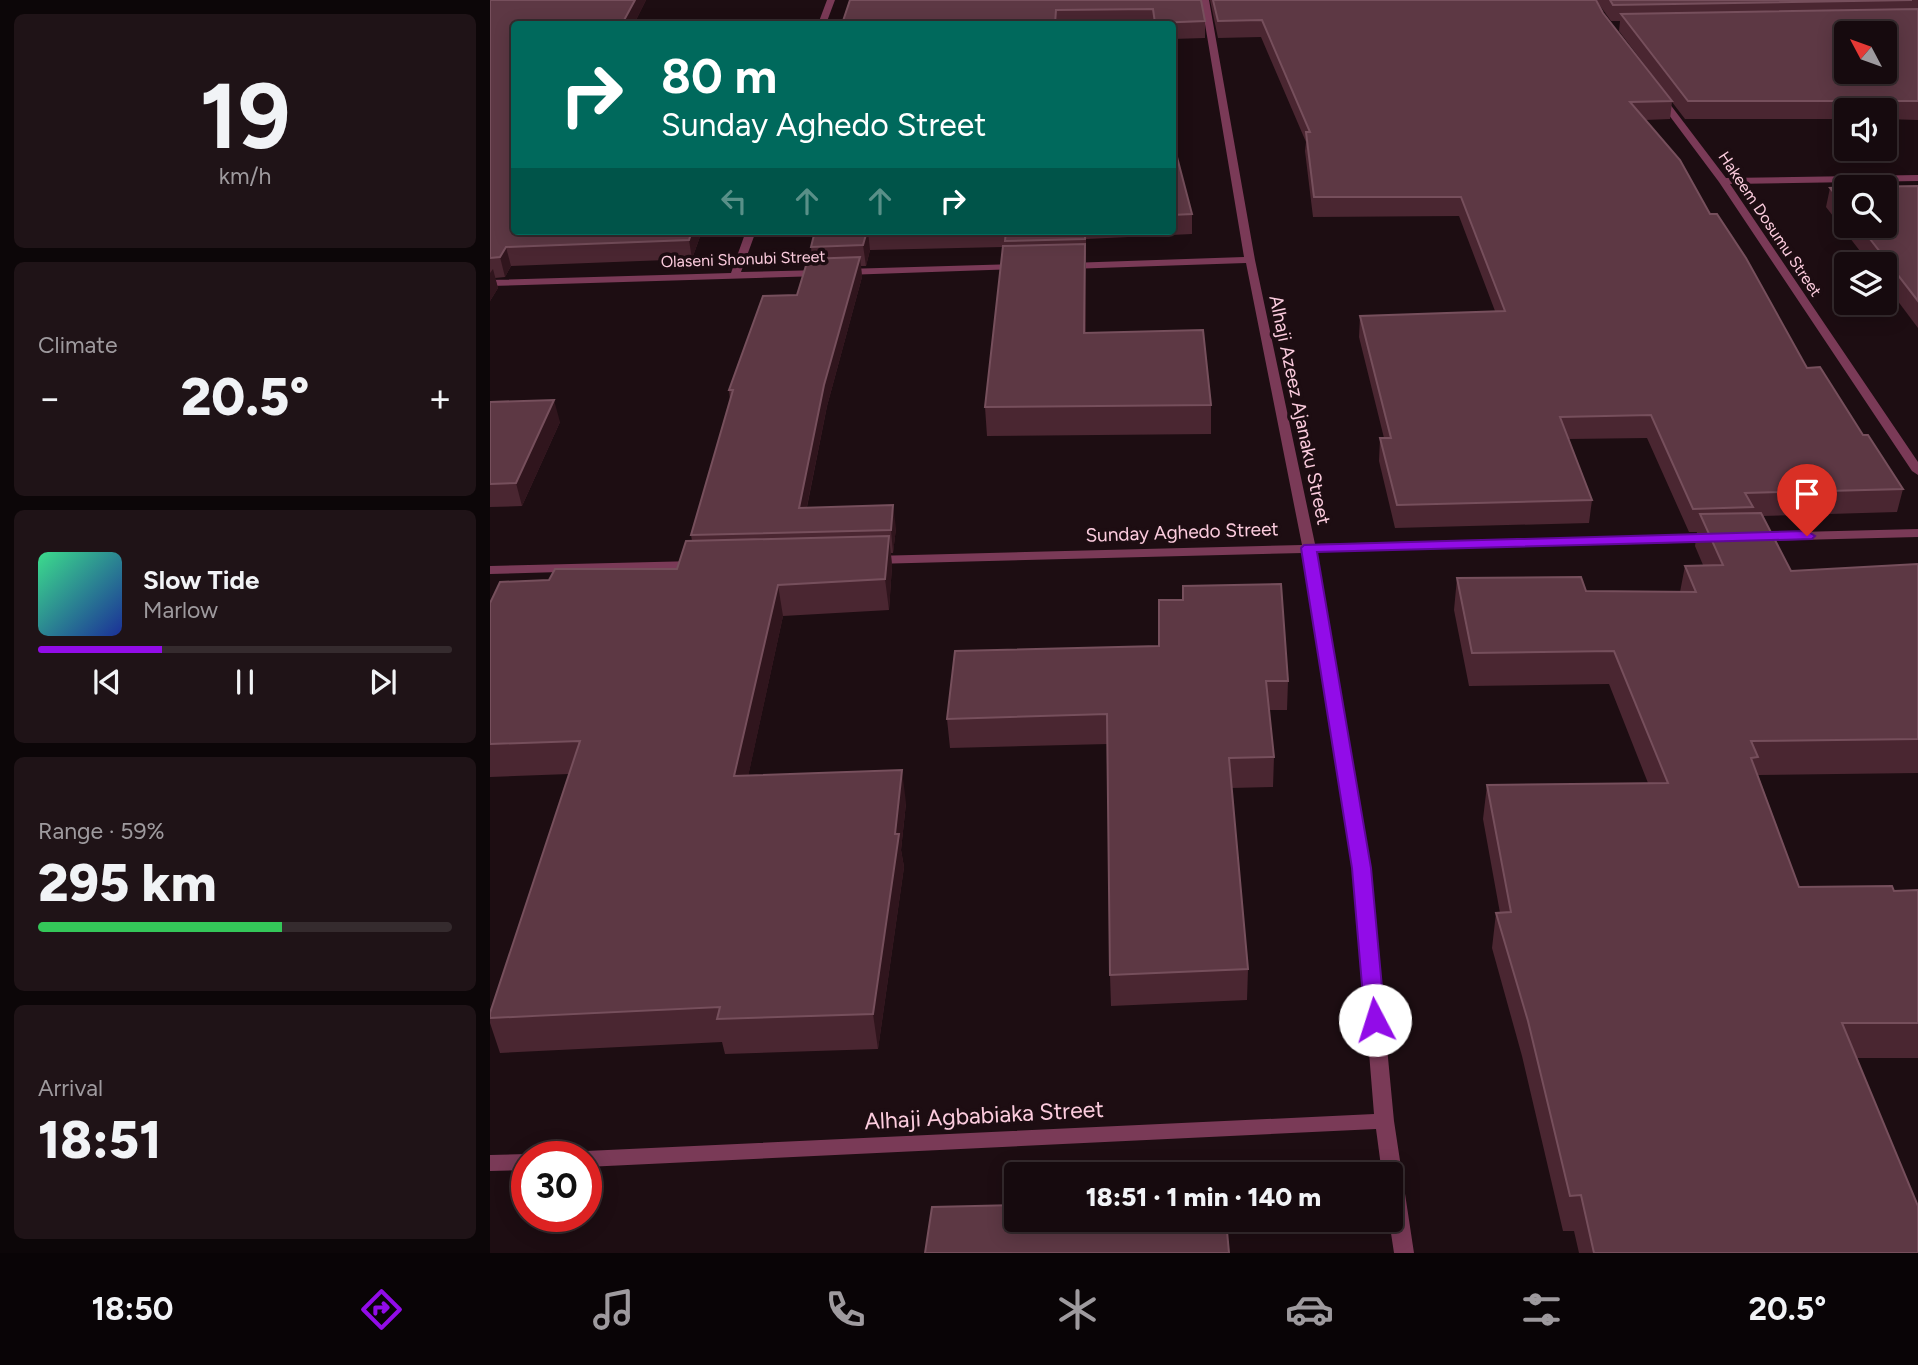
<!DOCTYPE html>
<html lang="en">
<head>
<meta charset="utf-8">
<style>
  body { margin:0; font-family:Figtree,sans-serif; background:#1f1317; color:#f1f3f6; height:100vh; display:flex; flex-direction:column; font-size:26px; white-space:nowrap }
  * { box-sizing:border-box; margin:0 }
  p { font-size:23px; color:#9e9a9e }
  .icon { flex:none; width:38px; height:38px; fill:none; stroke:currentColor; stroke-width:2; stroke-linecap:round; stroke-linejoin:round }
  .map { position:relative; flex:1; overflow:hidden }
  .details { display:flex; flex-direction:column; gap:14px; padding:14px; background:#0c0608; width:490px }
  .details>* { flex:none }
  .top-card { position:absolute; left:21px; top:21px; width:665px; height:214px; border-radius:7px; box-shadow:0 4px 18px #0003,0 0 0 2px #352b2e; background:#00695c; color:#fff; overflow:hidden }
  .needle { width:46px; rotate:311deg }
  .tools { position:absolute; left:1344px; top:21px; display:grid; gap:14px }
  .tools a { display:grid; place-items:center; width:63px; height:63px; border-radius:7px; background:#160a0e; box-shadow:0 4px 18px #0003,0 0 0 2px #352b2e; font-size:35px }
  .speed { position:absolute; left:21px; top:1141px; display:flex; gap:14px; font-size:35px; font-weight:700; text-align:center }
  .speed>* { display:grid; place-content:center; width:91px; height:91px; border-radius:50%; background:#160a0e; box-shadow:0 4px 18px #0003,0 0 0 2px #352b2e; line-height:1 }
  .speed .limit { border:10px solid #d22; background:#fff; color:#111 }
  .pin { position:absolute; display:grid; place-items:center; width:60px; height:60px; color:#fff; margin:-72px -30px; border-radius:50% 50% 50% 0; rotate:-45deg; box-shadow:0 0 7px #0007 }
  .pin .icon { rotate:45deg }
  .me { position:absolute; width:77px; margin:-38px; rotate:355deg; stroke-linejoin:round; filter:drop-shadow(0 0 5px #0008) }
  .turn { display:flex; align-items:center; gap:24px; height:147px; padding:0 35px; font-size:32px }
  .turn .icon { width:91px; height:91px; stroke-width:2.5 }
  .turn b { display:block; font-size:49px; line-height:60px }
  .lanes { display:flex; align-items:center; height:66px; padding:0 35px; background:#0003; justify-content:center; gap:35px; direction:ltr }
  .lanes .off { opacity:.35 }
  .big { font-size:52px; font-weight:800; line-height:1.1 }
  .details .card { flex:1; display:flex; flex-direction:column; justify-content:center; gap:10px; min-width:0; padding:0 24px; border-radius:10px; background:#1f1317 }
  .details .dial { align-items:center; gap:0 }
  .dial b { font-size:91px; line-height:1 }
  .song { display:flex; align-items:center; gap:21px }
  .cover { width:84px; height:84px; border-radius:10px; background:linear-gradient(135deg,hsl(150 70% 55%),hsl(230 70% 35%)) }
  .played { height:7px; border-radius:4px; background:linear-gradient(90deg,#920ce8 30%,#352b2e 30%) }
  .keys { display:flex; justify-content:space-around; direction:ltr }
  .heat { display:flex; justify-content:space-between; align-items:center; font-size:38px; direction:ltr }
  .charge { height:10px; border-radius:5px; background:linear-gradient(90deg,#34c759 59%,#352b2e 0) }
  .trip { position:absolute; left:514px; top:1162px; width:399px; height:70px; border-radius:7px; background:#160a0e; box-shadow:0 4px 18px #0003,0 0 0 2px #352b2e; font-weight:800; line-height:70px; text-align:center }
  .dock { display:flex; height:112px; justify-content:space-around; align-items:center; background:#090406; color:#9e9a9e }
  .dock .icon { width:49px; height:49px }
  .dock .current { color:#920ce8 }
  .dock b { font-size:32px; color:#f1f3f6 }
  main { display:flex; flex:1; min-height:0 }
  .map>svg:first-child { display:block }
</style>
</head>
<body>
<main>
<section class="details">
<div class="card dial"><b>19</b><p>km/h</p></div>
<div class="card"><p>Climate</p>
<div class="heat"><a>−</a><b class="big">20.5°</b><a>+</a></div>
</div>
<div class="card">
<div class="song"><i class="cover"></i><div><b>Slow Tide</b><p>Marlow</p></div></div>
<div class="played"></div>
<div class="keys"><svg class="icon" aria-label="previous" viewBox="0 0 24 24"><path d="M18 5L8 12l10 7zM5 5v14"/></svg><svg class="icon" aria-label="pause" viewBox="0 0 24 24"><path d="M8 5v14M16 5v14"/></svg><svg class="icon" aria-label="next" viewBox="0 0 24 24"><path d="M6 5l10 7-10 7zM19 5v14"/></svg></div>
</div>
<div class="card"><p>Range · 59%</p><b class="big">295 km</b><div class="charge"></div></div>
<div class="card"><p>Arrival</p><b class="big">18:51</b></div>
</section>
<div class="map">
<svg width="1428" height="1253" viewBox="0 0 1428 1253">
  <rect width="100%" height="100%" fill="#1d0d12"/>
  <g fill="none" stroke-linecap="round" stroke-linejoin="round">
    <path fill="#7a3a57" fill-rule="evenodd" d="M337,0H345L336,24H328Z
      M711,0H719L765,260L825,544L1224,534L1231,538L1224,542L826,552L880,868L904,1121L924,1253H904L899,1220H901V1174H892L886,1129L96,1167V1157H87L89,1153L96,1151L884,1114L864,868L813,553L383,564L376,560L383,556L812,545L756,263L579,269L574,266L579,263L754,257Z
      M1167,95H1173L1236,178L1428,175V181L1240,184L1428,462V475L1422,471L1229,182L1167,99Z
      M256,231H266L251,272L331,270L336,273L331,276L0,286V280L241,273Z
      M527,264L532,267L531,269L355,275L350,272L355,269Z
      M1428,529V537L1265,541L1258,537L1265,533Z
      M206,561L213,565L211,568L0,574V566Z
      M37,1154L44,1157H37V1170L0,1171V1155Z"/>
  </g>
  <path fill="#4a2631" d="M0,0H156L144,24H24L212,231L202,259L21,266L15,277L5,278L8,288L0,301Z
    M711,0L715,21V38L682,39V24H352Z
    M720,0H1106L1113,13L1170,85L1129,31L1130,21H1121L1106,0H1428V120L1395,119V110H1356V119H1195L1182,102L1180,119L1155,120L1220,214L1317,368L1373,435L1413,489L1407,512L1272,516L1301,571L1428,564V773L1268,775L1309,887L1404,891L1428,890V1058H1366L1428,1253H1089L1084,1231H1073L1032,1056L1002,948L1006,913H1010L993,819L997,785L1158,783L1119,684L979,686L964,610L967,578L1096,591L1190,592L1195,566L1213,565L1205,546L1207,532H1199L1157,438L1079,439L1102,500L1099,523L905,528L889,461L890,438H894L869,337L870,316L1005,311L969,216L823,217L815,151L816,142L771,37L728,38Z
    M682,138L702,214V234L596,239V333L721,405V434L497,436L495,407L513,247L380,250L376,266H371L372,277L337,406L317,507L406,528L403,553H401L402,566L399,610L293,616L258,776L416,803L411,850L414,867L388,1049L235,1054L232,1042L10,1053L0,1023V1013L79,774L0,777V603L59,580L187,569L202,541L201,535L240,400L239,390L307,295L322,258L321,247L325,231H682Z
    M1428,186V328L1395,284V264H1380L1336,207L1340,188L1356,187V226H1395Z
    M0,402L70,422L32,506L0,507Z
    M465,651L798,681L797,710H779L784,757L783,787L741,788L758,969L757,1000L621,1006L620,975L618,744L460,748L457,719Z"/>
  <path fill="#30151d" d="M145,0H156L144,24H132Z
    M202,231H212L202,259L199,240Z
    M378,231L380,250L376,266L373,245Z
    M595,244L596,270L595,361L594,333Z
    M16,247L21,266L15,277L10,257Z
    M370,257L372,277L337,406L312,531L309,508L334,385Z
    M3,269L8,288L0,301V273Z
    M64,400L70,422L32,506L26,483Z
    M403,505L406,528L403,553L401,530Z
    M399,536L402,566L399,610L395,579Z
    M288,585L293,616L251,809L244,776Z
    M412,770L416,803L411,850L414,867L388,1049L383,1014Z"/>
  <path fill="#5d3844" stroke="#764f5c" stroke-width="2" fill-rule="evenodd" d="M0,0H145L132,24H24V231H202L199,240L16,247L10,257L0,258Z
    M360,0H711L715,21L665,23L663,9L566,10L565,24H352Z
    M723,0H1106L1113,13L1182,101L1140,102L1190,160L1220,214H1227L1256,258L1317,368L1330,367L1373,435H1378L1413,489L1255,493L1263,507L1203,509L1161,415L1070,417L1102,500L907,505L890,438H901L870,316L1015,311L971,197H824L816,132H820L772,20L728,21Z
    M1120,0H1422L1123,5Z
    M1428,9V101H1198L1131,14ZM1356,33H1395V72H1356Z
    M682,138L702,214L682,215Z
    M1428,186V301L1370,226H1395V187H1369Z
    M1356,187V208L1340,188Z
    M325,231H377L373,245L321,247Z
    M516,231H595V239L515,241Z
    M595,244L594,333L713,330L721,405L495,407L513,246Z
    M370,257L334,385L309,508L403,505L401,530L201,535L243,390H239L273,296L307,295L318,259Z
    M64,400L26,483L0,484V402Z
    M1271,513L1301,571L1428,564V739L1261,741L1268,757L1261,758L1309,887L1402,886L1404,891L1428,890V1023H1352L1428,1206V1253H1104L1091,1195L1080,1196L1038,1021L1006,913L1021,912L997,785L1178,783L1124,651L982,653L967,578L1091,577L1096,591L1206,592L1195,566L1233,565L1210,514Z
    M399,536L395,579L288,585L244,776L412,770L405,834H409L383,1014L227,1019L230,1007L0,1018V1013L90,741L0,744V603L10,582L59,580L65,569H187L196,541Z
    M791,584L798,681H776L784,757L739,758L758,969L620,975L617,714L457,719L465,651L669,646V600H693V586Z
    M733,1172V1174H692Z
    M527,1205V1220H736L739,1253H435L442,1207Z"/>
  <path fill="#920ce8" stroke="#5f0897" stroke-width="2" d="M1317,531L1325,536L1322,539L827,552L881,868L895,1020L892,1025H878L875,1020L862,868L811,548L814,545Z"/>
  <g text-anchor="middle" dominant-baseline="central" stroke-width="7" stroke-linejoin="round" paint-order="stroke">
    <g font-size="16" fill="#fcccde" stroke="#1d0d12">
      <text transform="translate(1280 224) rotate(56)">Hakeem Dosumu Street</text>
      <text transform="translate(253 259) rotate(-2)">Olaseni Shonubi Street</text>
    </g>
    <g font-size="19" fill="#fcccde" stroke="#1d0d12">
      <text transform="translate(810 410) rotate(78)">Alhaji Azeez Ajanaku Street</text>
      <text transform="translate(692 532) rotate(-2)">Sunday Aghedo Street</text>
    </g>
    <g font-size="23" fill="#fcccde" stroke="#1d0d12">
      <text transform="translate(494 1115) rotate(-3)">Alhaji Agbabiaka Street</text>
    </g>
  </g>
</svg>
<div class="tools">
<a><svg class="needle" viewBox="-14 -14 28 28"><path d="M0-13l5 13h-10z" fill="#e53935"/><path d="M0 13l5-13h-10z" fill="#9e9a9e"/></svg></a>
<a><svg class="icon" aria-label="sound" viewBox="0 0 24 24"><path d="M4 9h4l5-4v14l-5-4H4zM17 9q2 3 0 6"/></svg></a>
<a><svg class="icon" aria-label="search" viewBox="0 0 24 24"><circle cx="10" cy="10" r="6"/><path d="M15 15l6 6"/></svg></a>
<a><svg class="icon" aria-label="layers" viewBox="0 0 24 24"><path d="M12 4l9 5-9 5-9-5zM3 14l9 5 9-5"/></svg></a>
</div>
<div class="speed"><div class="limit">30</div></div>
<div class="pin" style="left:1317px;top:536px;background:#d93025"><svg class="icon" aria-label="arrive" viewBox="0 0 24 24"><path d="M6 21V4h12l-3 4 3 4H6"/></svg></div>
<svg class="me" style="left:885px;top:1020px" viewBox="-20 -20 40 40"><circle r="19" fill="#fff"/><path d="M0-13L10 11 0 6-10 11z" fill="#920ce8"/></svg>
<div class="trip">18:51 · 1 min · 140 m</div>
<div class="top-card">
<div class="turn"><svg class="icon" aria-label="right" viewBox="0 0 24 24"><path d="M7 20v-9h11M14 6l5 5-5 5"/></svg><div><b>80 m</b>Sunday Aghedo Street</div></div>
<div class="lanes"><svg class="icon off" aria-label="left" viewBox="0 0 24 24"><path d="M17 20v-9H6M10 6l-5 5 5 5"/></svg><svg class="icon off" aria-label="ahead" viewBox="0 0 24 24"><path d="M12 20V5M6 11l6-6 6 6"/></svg><svg class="icon off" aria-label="ahead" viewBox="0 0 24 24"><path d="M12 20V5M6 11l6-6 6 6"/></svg><svg class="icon" aria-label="right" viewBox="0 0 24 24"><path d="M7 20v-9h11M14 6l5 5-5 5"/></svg></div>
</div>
</div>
</main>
<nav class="dock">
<b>18:50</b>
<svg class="icon current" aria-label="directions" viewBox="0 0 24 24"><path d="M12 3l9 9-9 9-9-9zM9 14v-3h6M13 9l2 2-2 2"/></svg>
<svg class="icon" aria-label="music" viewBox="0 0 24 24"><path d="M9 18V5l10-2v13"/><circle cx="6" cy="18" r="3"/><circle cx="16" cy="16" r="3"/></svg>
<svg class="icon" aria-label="phone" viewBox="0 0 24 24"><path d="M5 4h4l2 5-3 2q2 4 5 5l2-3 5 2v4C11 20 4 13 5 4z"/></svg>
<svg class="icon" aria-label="climate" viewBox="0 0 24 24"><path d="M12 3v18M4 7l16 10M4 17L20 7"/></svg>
<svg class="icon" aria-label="car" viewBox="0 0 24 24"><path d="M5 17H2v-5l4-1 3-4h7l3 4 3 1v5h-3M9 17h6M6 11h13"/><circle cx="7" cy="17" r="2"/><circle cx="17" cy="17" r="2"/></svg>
<svg class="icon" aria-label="filters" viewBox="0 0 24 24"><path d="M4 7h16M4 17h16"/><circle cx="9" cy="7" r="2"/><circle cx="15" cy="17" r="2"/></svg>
<b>20.5°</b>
</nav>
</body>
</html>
